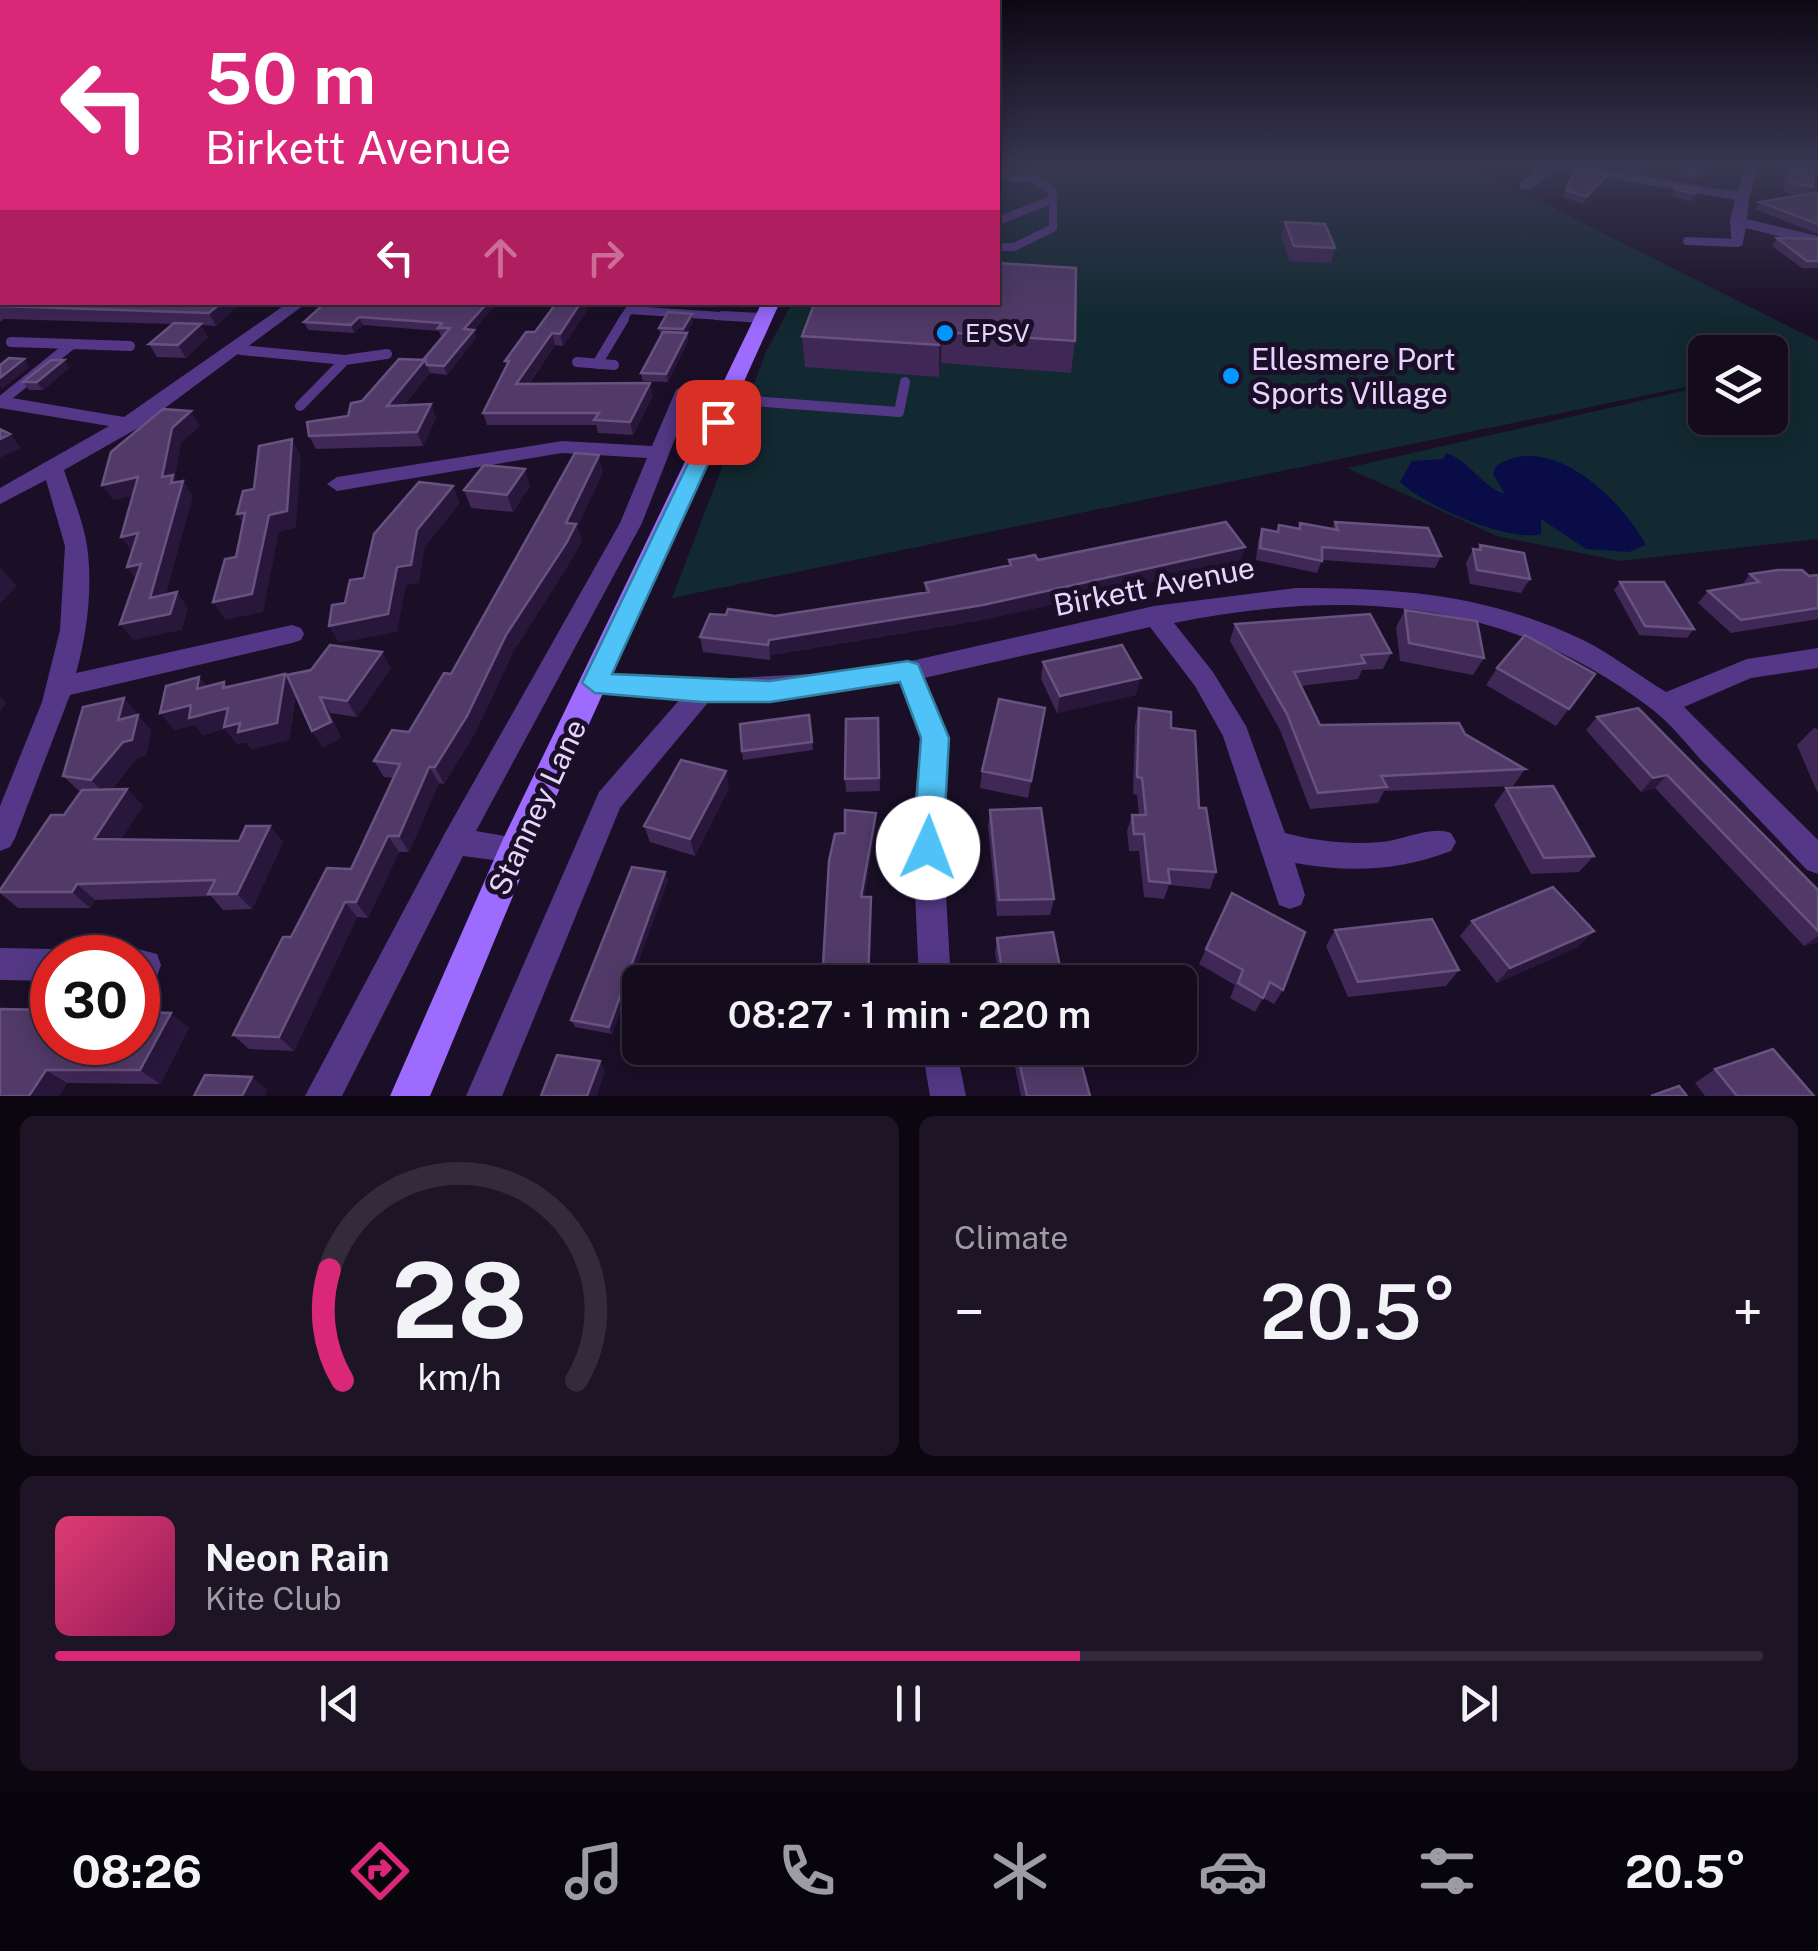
<!DOCTYPE html>
<html lang="en">
<head>
<meta charset="utf-8">
<style>
  body { margin:0; font-family:"Public Sans",sans-serif; background:#1d1426; color:#f1f3f6; height:100vh; display:flex; flex-direction:column; font-size:38px; white-space:nowrap }
  * { box-sizing:border-box; margin:0 }
  p { font-size:32px; color:#9d9ba4 }
  .icon { flex:none; width:55px; height:55px; fill:none; stroke:currentColor; stroke-width:2; stroke-linecap:round; stroke-linejoin:round }
  .map { position:relative; height:1096px; overflow:hidden }
  .details { display:flex; flex-direction:column; gap:20px; padding:20px; background:#0b0610; flex:1 }
  .details>* { flex:none }
  .banner { position:absolute; left:0px; top:0px; width:1000px; height:305px; box-shadow:0 5px 25px #0003,0 0 0 2px #332b3b; background:#db2777; color:#fff; overflow:hidden }
  .controls { position:absolute; left:1688px; top:335px; display:grid; gap:20px }
  .controls a { display:grid; place-items:center; width:100px; height:100px; border-radius:15px; background:#140b1d; box-shadow:0 5px 25px #0003,0 0 0 2px #332b3b; font-size:50px }
  .speed { position:absolute; left:30px; top:935px; display:flex; gap:20px; font-size:50px; font-weight:700; text-align:center }
  .speed>* { display:grid; place-content:center; width:130px; height:130px; border-radius:50%; background:#140b1d; box-shadow:0 5px 25px #0003,0 0 0 2px #332b3b; line-height:1 }
  .speed .limit { border:15px solid #d22; background:#fff; color:#111 }
  .pin { position:absolute; display:grid; place-items:center; width:85px; height:85px; color:#fff; margin:-42px; border-radius:20px; box-shadow:0 5px 15px #0006 }
  .me { position:absolute; width:110px; margin:-55px; rotate:2deg; stroke-linejoin:round; filter:drop-shadow(0 0 8px #0008) }
  .turn { display:flex; align-items:center; gap:35px; height:210px; padding:0 40px; font-size:45px }
  .turn .icon { width:130px; height:130px; stroke-width:2.5 }
  .turn b { display:block; font-size:70px; line-height:85px }
  .lanes { display:flex; align-items:center; height:95px; padding:0 40px; background:#0003; justify-content:center; gap:50px; direction:ltr }
  .lanes .off { opacity:.35 }
  .big { font-size:75px; font-weight:600; line-height:1.1 }
  .details .card { flex:1; display:flex; flex-direction:column; justify-content:center; gap:15px; min-width:0; padding:0 35px; border-radius:15px; background:#1d1426 }
  .details .dial { align-items:center; gap:0 }
  .dial svg { height:260px; overflow:visible; fill:none; stroke:#332b3b; stroke-width:7; stroke-linecap:round; text-anchor:middle }
  .dial text { fill:#f1f3f6; stroke:none }
  .song { display:flex; align-items:center; gap:30px }
  .cover { width:120px; height:120px; border-radius:15px; background:linear-gradient(135deg,hsl(340 70% 55%),hsl(330 70% 35%)) }
  .played { height:10px; border-radius:5px; background:linear-gradient(90deg,#db2777 60%,#332b3b 60%) }
  .keys { display:flex; justify-content:space-around; direction:ltr }
  .heat { display:flex; justify-content:space-between; align-items:center; font-size:55px; direction:ltr }
  .details .tiles { flex:1; display:grid; gap:20px; grid-template-columns:1fr 1fr }
  .card:last-child { grid-column:span 2 }
  .trip { position:absolute; left:622px; top:965px; width:575px; height:100px; border-radius:15px; background:#140b1d; box-shadow:0 5px 25px #0003,0 0 0 2px #332b3b; font-weight:600; line-height:100px; text-align:center }
  .tabs { display:flex; height:160px; justify-content:space-around; align-items:center; background:#08040c; color:#9d9ba4 }
  .tabs .icon { width:70px; height:70px }
  .tabs .on { color:#db2777 }
  .tabs b { font-size:45px; color:#f1f3f6 }
  .map>svg:first-child { display:block }
</style>
</head>
<body>
<div class="map">
<svg width="1818" height="1096" viewBox="0 0 1818 1096">
  <rect width="100%" height="100%" fill="#1a0f27"/>
  <path fill="#122931" d="M998,165H1468L1818,341V539L1620,561L1497,536L1347,468L1705,386V418H1770V352H1705V383L672,598L766,352L792,303L998,302Z"/>
  <path fill="#090c46" d="M1446,453C1470,461 1482,487 1505,494L1493,474L1496,466C1551,430 1621,499 1646,545L1629,552L1586,549L1541,519V534C1508,543 1424,505 1400,482L1412,461L1443,459Z"/>
  <g fill="none" stroke-linecap="round" stroke-linejoin="round">
    <path stroke="#543887" stroke-width="8" d="M998,176L1034,179L1052,190L1053,199L998,221
      M1687,241L1737,243
      M998,247H1014L1053,228V199
      M634,302L629,310L721,316
      M622,321L629,310"/>
    <path stroke="#543887" stroke-width="10" d="M72,344L130,346
      M241,350L345,360L300,406
      M345,360L387,354
      M577,362L614,365
      M597,364L624,319
      M727,399L899,412L905,382
      M0,402L72,344L11,342"/>
    <path fill="#543887" fill-rule="evenodd" d="M1543,165H1580L1737,192L1747,165H1760L1749,197L1747,219L1818,236V246L1746,228L1742,246H1732L1730,221L1735,200L1555,169L1530,189H1520V183Z
      M289,302H308L138,428L64,470C72,495 83,520 87,546C93,587 87,634 76,673L292,625L301,628L304,634L301,640L292,643L70,695L15,838L10,847L0,851V806L42,702L60,630L65,546L46,480L0,504V488L109,426L0,408V396L124,417Z
      M721,311L763,313L771,318L763,323L715,320L713,316Z
      M685,384L694,390L642,523L476,831L526,840L530,850L526,860L515,863L463,856L342,1096H305L445,833L620,523L647,458L562,453L337,491L327,484L337,477L562,441L652,446L676,390Z
      M1296,588C1400,588 1485,594 1581,639C1610,653 1638,675 1666,692L1747,659L1818,648V668L1751,678L1684,707L1818,840V874L1807,870C1772,833 1737,796 1701,760C1686,743 1671,724 1653,710C1508,598 1348,588 1174,623L1213,672L1246,726L1285,833C1316,841 1349,845 1381,842C1403,840 1432,825 1451,833L1456,842L1451,851C1399,871 1350,873 1295,863L1305,895L1301,905L1290,909L1279,905L1223,736L1195,686L1150,627L924,678L949,738L942,825L951,982H919L912,825L921,738L900,683L791,697L711,699L620,808L502,1096H466L599,792L681,698L595,693L586,690L582,683L586,676L595,673L715,679L830,673L911,661L1154,606Z
      M0,948L52,949L65,958H52V981L0,980Z
      M138,949L157,954L161,965L157,976L138,981V958H125Z
      M922,1048H956L966,1096H930Z"/>
    <path fill="#9d6cff" fill-rule="evenodd" d="M762,302H780L532,850L430,1096H390L503,839Z"/>
  </g>
  <path fill="#3f2756" d="M1608,166H1643L1640,172Z
    M1682,166H1704L1698,181L1678,178Z
    M1787,166H1813V187L1809,194L1818,192V234L1755,209L1760,202L1798,196L1784,192V171Z
    M1575,169L1604,181L1583,204L1563,197Z
    M1676,186L1695,194L1691,201L1671,197Z
    M1285,222L1335,248L1331,263L1289,261L1281,236Z
    M1777,238L1818,239V268H1802L1772,246Z
    M0,255L242,302L216,326L201,325L208,337L186,358L157,357L149,344L173,324L4,319L0,322Z
    M326,302H498L474,330L476,338L447,375L430,373L404,405L436,418L423,446L316,449L309,436L348,416L362,401L423,360L444,336H441L439,331L363,325L354,333L308,330L304,322Z
    M585,302L587,311L563,346L555,345L529,384L653,395L633,435L598,433L596,425H487L483,413L507,367L505,361L535,332L557,303Z
    M677,302H703L700,307L677,306Z
    M815,302L1075,341L1071,373L941,363L939,377L805,367L802,336Z
    M692,314L693,322L687,333L688,341L668,382L643,381L641,373L661,336L659,328Z
    M64,360L69,368L43,390H29L23,382Z
    M603,472L577,527L582,541L572,559L513,652L475,733L444,784L439,783L409,852H399L368,918L357,917L294,1051L249,1049L233,1035L291,937L351,869L393,778L384,777L374,761L409,732L451,674Z
    M530,486L513,512L471,508L464,490Z
    M1335,522L1441,556L1435,568L1322,560L1317,573L1256,560L1258,541L1262,529L1277,532L1279,525L1298,529L1300,523L1332,529Z
    M1480,545L1530,579L1521,593L1470,584L1466,563L1473,549L1477,550Z
    M1009,560L1241,562L982,620L771,655L770,660L703,652L700,637L726,615L775,616L925,593V583L1008,566Z
    M1750,574L1818,575V619L1731,633L1698,603L1708,591L1742,585Z
    M1620,582L1694,629L1687,638L1639,635L1614,590Z
    M1405,610L1484,658L1473,675L1400,661L1396,627Z
    M1235,624L1391,653L1383,669L1362,670L1358,679L1301,686L1320,725L1465,734L1525,769L1513,786L1384,791L1378,803L1310,809L1280,730L1230,641Z
    M1043,662L1136,695L1057,713L1041,679Z
    M391,668L357,717L330,713L341,738L323,747L312,731L296,694L289,740L251,749L246,742L237,744L225,729L203,735L195,725L174,730L199,677L206,686L224,682L228,687L285,674L292,684Z
    M1497,668L1595,674L1556,726L1486,685Z
    M1045,708L1028,798L980,788L982,771Z
    M1139,708L1171,728L1199,808L1216,872L1210,889L1169,885L1164,899L1144,897L1139,851H1129L1127,831L1132,815H1139L1137,795L1133,794L1135,725Z
    M137,713V715L151,730L146,756L137,758L111,790L127,789L143,806L121,839L239,841L270,826L283,842L252,909L223,910L211,896L95,900L90,908H18L0,893V890L64,815L80,792L63,776Z
    M809,715L813,750L743,760L742,751Z
    M1597,717L1818,890V942L1804,946L1655,788L1641,792L1586,730Z
    M878,718L880,791L846,792L845,779Z
    M1814,728L1818,729V794L1797,745Z
    M729,788L695,856L650,842L644,826Z
    M1506,788L1594,856L1579,872L1531,874L1494,805Z
    M990,810L1054,899L1050,915L997,916L988,826Z
    M665,872L668,880L612,1034L575,1027L571,1020Z
    M1232,893L1283,990L1274,1004L1263,998L1255,1012L1230,998L1235,985L1199,964Z
    M1472,921L1578,947L1497,983L1460,936Z
    M1335,930L1459,970L1446,986L1348,997L1326,946Z
    M997,938L1063,982H1000L995,953Z
    M0,1009L189,1028L160,1084L67,1083L59,1096H0Z
    M819,1048H866V1067H820Z
    M1011,1048H1077L1090,1096H1021Z
    M1715,1069L1814,1096H1705L1695,1083Z"/>
  <path fill="#28163b" d="M1608,174L1604,181L1583,204L1586,197Z
    M222,302H242L216,326L209,313Z
    M488,302H498L474,330L476,338L447,375L444,366L464,329Z
    M579,302H585L587,311L563,346L560,334Z
    M692,314L693,322L685,337L683,329Z
    M359,317L363,325L354,333L351,325Z
    M201,324L208,337L186,358L178,345Z
    M942,332L941,363L939,377V345Z
    M552,333L555,345L520,396L516,384Z
    M687,333L688,341L668,382L666,374Z
    M24,359L30,367L2,389L0,386V378Z
    M64,360L69,368L43,390L37,382Z
    M425,360L430,373L392,419L387,406Z
    M650,383L653,395L633,435L630,422Z
    M431,404L436,418L423,446L417,432Z
    M191,411L200,426L181,443L175,477L181,488L183,481L193,496L161,613L150,598L162,477L172,428Z
    M10,434L21,448L0,458V439Z
    M292,439L301,456L296,528L279,532L263,612L225,620L213,602L269,515Z
    M599,455L603,472L577,527L582,541L572,559L513,652L475,733L444,784L435,767L566,523Z
    M525,469L530,486L513,512L507,495Z
    M138,477L149,493L113,500L102,485Z
    M453,486L460,503L425,547L419,583L406,585L397,632L339,643L329,626L397,567L417,530Z
    M245,513L247,532L237,514Z
    M138,533L132,552L121,537Z
    M1245,547L1241,562L982,620L771,655L770,660L769,640Z
    M141,564L139,583L127,567Z
    M0,567L17,586L0,604Z
    M177,592L188,608L182,630L133,640L120,624Z
    M382,652L391,668L357,717L347,701Z
    M285,674L296,691L289,740L251,749L246,742L237,744L225,729L203,735L195,725L174,730L160,713L191,705L228,708Z
    M199,677L212,695L197,689Z
    M1141,678L1136,695L1057,713L1060,696Z
    M0,696L6,703L0,712Z
    M320,697L330,713L341,738L323,747L312,731Z
    M124,698L137,713L132,735L118,720Z
    M138,715L151,730L146,756L137,758L106,795L91,780Z
    M429,767L439,783L409,852L399,836Z
    M726,771L729,788L695,856L690,839Z
    M1667,775L1655,788L1641,792L1653,778Z
    M127,789L143,806L111,855L94,839Z
    M876,813V827L862,911L861,897Z
    M270,826L283,842L252,909L237,894Z
    M388,836L399,852L368,918L356,902Z
    M665,872L668,880L612,1034L609,1027Z
    M77,884L95,900L90,908L72,892Z
    M345,902L357,917L294,1051L279,1037Z
    M1594,931L1578,947L1497,983L1510,968Z
    M1818,936V942L1804,946Z
    M171,1013L189,1028L160,1084L140,1070Z
    M600,1061L605,1071L597,1096H587Z
    M46,1070L67,1083L59,1096H29Z
    M252,1077L268,1090L265,1096H242Z"/>
  <path fill="#513a68" stroke="#685280" stroke-width="2.5" d="M1684,166H1704L1701,174L1682,171Z
    M1790,166H1813V187L1790,182Z
    M1575,169L1608,174L1586,197L1566,190Z
    M1676,186L1697,189L1695,194L1675,189Z
    M1818,192V224L1760,202Z
    M1285,222L1325,224L1335,248L1294,246Z
    M1777,238L1818,239V261H1807Z
    M0,255H2V302H222L209,313L0,306Z
    M998,263L1076,268L1075,341L942,332L939,345L802,336L815,302H998Z
    M326,302H488L464,329L474,330L444,366L427,365L425,360H423L450,328H438L442,323L359,317L351,325L304,322Z
    M557,302H581L560,334L552,333L516,384L650,383L630,422L594,420L599,413H483L509,361H505L526,332H535Z
    M668,312L692,314L683,329L659,328Z
    M174,323L201,324L178,345L149,344Z
    M663,332L687,333L666,374L641,373Z
    M9,358L24,359L0,378V365Z
    M399,359L425,360L387,406L431,404L417,432L309,436L307,422L348,416L351,403L362,401Z
    M51,360H64L37,382H23Z
    M163,409L191,411L172,428L162,477L173,475L171,483L183,481L150,598L177,592L170,614L120,624L141,564L127,567L138,533L121,537L138,477L102,485L111,452Z
    M0,429L10,434L0,439Z
    M292,439L287,511L269,515L252,594L213,602L225,559L236,557L245,513L237,514L243,491L254,489L259,446Z
    M575,453L599,455L566,523L576,524L567,542L506,635L467,716L435,767H429L399,836H388L356,902H345L279,1037L233,1035L283,937H291L327,868L351,869L400,764L374,761L392,730L409,732L444,673L451,674Z
    M484,465L525,469L507,495L464,490Z
    M419,482L453,486L417,530L411,565L397,567L388,614L329,626L332,605L345,603L350,580L364,578L374,534Z
    M1226,522L1245,547L983,605L769,640L768,645L700,637L710,614L726,615L728,609L775,616L929,592L925,583L1011,565L1009,560L1035,555L1038,560Z
    M1335,522L1428,528L1441,556L1322,547V561L1260,548L1262,529L1278,532L1279,525L1300,529V523L1338,530Z
    M1480,545L1524,553L1530,579L1477,570L1473,549L1481,550Z
    M1778,570H1802L1809,576L1818,575V608L1741,620L1708,591L1759,582L1750,574Z
    M1620,582H1664L1694,629L1645,626Z
    M1405,610L1477,621L1484,658L1409,643Z
    M1370,614L1391,653L1361,655L1365,663L1294,672L1320,725L1459,723L1465,734L1525,769L1381,776L1387,787L1318,793L1287,714L1235,624Z
    M1525,635L1595,674L1569,709L1497,668Z
    M330,645L382,652L347,701L320,697L331,722L312,731L287,675L311,670Z
    M1122,645L1141,678L1060,696L1043,662Z
    M285,674L277,723L238,732L240,723L224,727L228,708L189,718L191,705L160,713L166,686L199,677L197,689L224,682L223,688Z
    M124,698L118,720L138,715L132,740L123,742L91,780L63,776L83,707Z
    M999,699L1045,708L1031,781L982,771Z
    M1139,708L1171,712V728L1195,731L1199,808H1206L1216,872L1168,869L1170,883L1149,881L1144,834H1134L1132,815H1146L1142,778L1137,777Z
    M1638,708L1818,890V931L1667,775L1653,778L1597,717Z
    M809,715L812,742L742,751L740,724Z
    M878,718L879,778L845,779L846,719Z
    M681,760L726,771L690,839L644,826Z
    M1553,786L1594,856L1544,858L1506,788Z
    M127,789L94,839L239,841L246,826H270L237,894H208L215,880L77,884L72,892H0V890L51,815H64L82,790Z
    M1041,808L1054,899L999,900L990,810Z
    M845,810L876,813L861,897H871L868,982H822L829,861L835,834L845,833Z
    M632,867L665,872L609,1027L571,1020Z
    M1553,887L1594,931L1510,968L1472,921Z
    M1232,893L1305,932L1283,990L1270,982L1263,998L1238,983L1243,970L1206,949Z
    M1432,919L1459,970L1358,982L1335,930Z
    M1053,932L1063,982H1004L997,938Z
    M0,1009L52,1010V1042H138V1012L171,1013L140,1070H46L29,1096H0Z
    M819,1048H865V1055H818Z
    M1016,1048H1077L1090,1096H1027Z
    M1773,1049L1814,1096H1737L1715,1069Z
    M557,1055L600,1061L587,1096H541Z
    M205,1075L252,1077L242,1096H194Z
    M1679,1086L1687,1096H1651Z"/>
  <linearGradient id="sky" x2="0" y2="1"><stop stop-color="#0e0815"/><stop offset="0.52" stop-color="#383752"/><stop offset="1" stop-color="#383752" stop-opacity="0"/></linearGradient>
  <rect width="1818" height="319" fill="url(#sky)"/>
  <path fill="#4fc3f7" stroke="#337fa1" stroke-width="2.5" d="M718,416L727,422L612,674L770,681L908,661L918,664L949,738L943,848L938,858L928,862L917,858L913,848L921,738L900,682L770,702H702L595,693L582,683L708,422Z"/>
  <g fill="#0197ff" stroke="#1a0f27" stroke-width="4">
    <circle cx="945" cy="333" r="10"/>
    <circle cx="1231" cy="376" r="10"/>
  </g>
  <g text-anchor="middle" dominant-baseline="central" stroke-width="10" stroke-linejoin="round" paint-order="stroke">
    <g font-size="25" fill="#e7d5ff" stroke="#1a0f27" text-anchor="start">
      <text x="965" y="333">EPSV</text>
    </g>
    <g font-size="30" fill="#e7d5ff" stroke="#1a0f27" text-anchor="start">
      <text x="1251" y="359">Ellesmere Port<tspan x="1251" dy="34">Sports Village</tspan></text>
    </g>
    <g font-size="30" fill="#e7d5ff" stroke="#1a0f27">
      <text transform="translate(1154 586) rotate(-11)">Birkett Avenue</text>
      <text transform="translate(537 807) rotate(-65)">Stanney Lane</text>
    </g>
  </g>
</svg>
<div class="controls">
<a><svg class="icon" aria-label="layers" viewBox="0 0 24 24"><path d="M12 4l9 5-9 5-9-5zM3 14l9 5 9-5"/></svg></a>
</div>
<div class="speed"><div class="limit">30</div></div>
<div class="pin" style="left:718px;top:422px;background:#d93025"><svg class="icon" aria-label="arrive" viewBox="0 0 24 24"><path d="M6 21V4h12l-3 4 3 4H6"/></svg></div>
<svg class="me" style="left:928px;top:848px" viewBox="-20 -20 40 40"><circle r="19" fill="#fff"/><path d="M0-13L10 11 0 6-10 11z" fill="#4fc3f7"/></svg>
<div class="trip">08:27 · 1 min · 220 m</div>
<div class="banner">
<div class="turn"><svg class="icon" aria-label="left" viewBox="0 0 24 24"><path d="M17 20v-9H6M10 6l-5 5 5 5"/></svg><div><b>50 m</b>Birkett Avenue</div></div>
<div class="lanes"><svg class="icon" aria-label="left" viewBox="0 0 24 24"><path d="M17 20v-9H6M10 6l-5 5 5 5"/></svg><svg class="icon off" aria-label="ahead" viewBox="0 0 24 24"><path d="M12 20V5M6 11l6-6 6 6"/></svg><svg class="icon off" aria-label="right" viewBox="0 0 24 24"><path d="M7 20v-9h11M14 6l5 5-5 5"/></svg></div>
</div>
</div>
<section class="details">
<div class="tiles">
<div class="card dial"><svg viewBox="0 0 100 80">
<path d="M14 69A42 42 0 1 1 86 69"/>
<path d="M14 69A42 42 0 0 1 10 35" stroke="#db2777"/>
<text x="50" y="56" font-size="32" font-weight="700">28</text>
<text x="50" y="72" font-size="11">km/h</text>
</svg></div>
<div class="card"><p>Climate</p>
<div class="heat"><a>−</a><b class="big">20.5°</b><a>+</a></div>
</div>
<div class="card">
<div class="song"><i class="cover"></i><div><b>Neon Rain</b><p>Kite Club</p></div></div>
<div class="played"></div>
<div class="keys"><svg class="icon" aria-label="previous" viewBox="0 0 24 24"><path d="M18 5L8 12l10 7zM5 5v14"/></svg><svg class="icon" aria-label="pause" viewBox="0 0 24 24"><path d="M8 5v14M16 5v14"/></svg><svg class="icon" aria-label="next" viewBox="0 0 24 24"><path d="M6 5l10 7-10 7zM19 5v14"/></svg></div>
</div>
</div>
</section>
<nav class="tabs">
<b>08:26</b>
<svg class="icon on" aria-label="directions" viewBox="0 0 24 24"><path d="M12 3l9 9-9 9-9-9zM9 14v-3h6M13 9l2 2-2 2"/></svg>
<svg class="icon" aria-label="music" viewBox="0 0 24 24"><path d="M9 18V5l10-2v13"/><circle cx="6" cy="18" r="3"/><circle cx="16" cy="16" r="3"/></svg>
<svg class="icon" aria-label="phone" viewBox="0 0 24 24"><path d="M5 4h4l2 5-3 2q2 4 5 5l2-3 5 2v4C11 20 4 13 5 4z"/></svg>
<svg class="icon" aria-label="climate" viewBox="0 0 24 24"><path d="M12 3v18M4 7l16 10M4 17L20 7"/></svg>
<svg class="icon" aria-label="car" viewBox="0 0 24 24"><path d="M5 17H2v-5l4-1 3-4h7l3 4 3 1v5h-3M9 17h6M6 11h13"/><circle cx="7" cy="17" r="2"/><circle cx="17" cy="17" r="2"/></svg>
<svg class="icon" aria-label="filters" viewBox="0 0 24 24"><path d="M4 7h16M4 17h16"/><circle cx="9" cy="7" r="2"/><circle cx="15" cy="17" r="2"/></svg>
<b>20.5°</b>
</nav>
</body>
</html>
